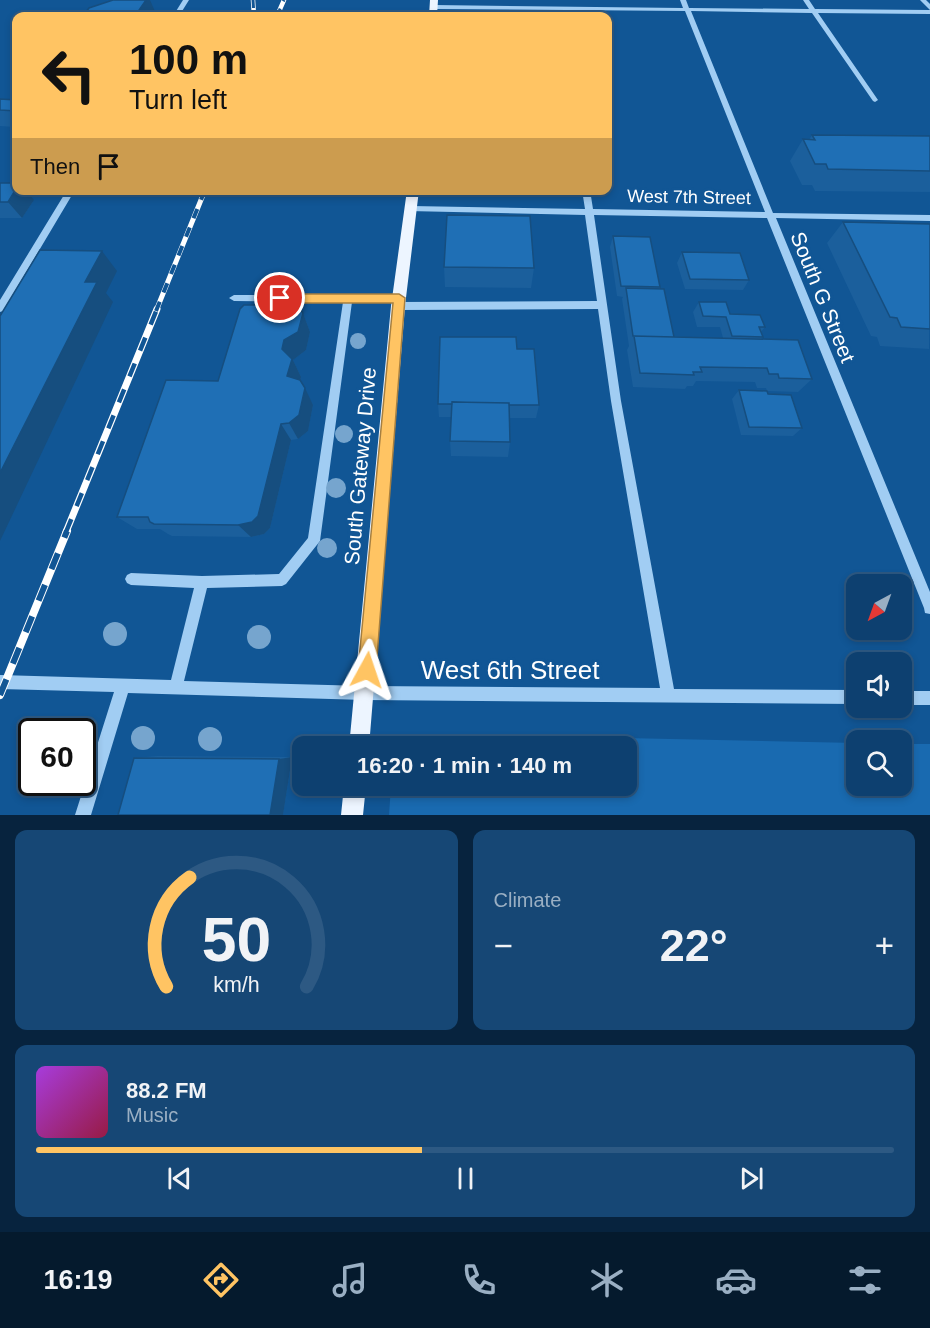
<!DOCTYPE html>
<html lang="en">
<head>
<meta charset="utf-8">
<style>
  body { margin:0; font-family:Helvetica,sans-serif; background:#164775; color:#f1f3f6; height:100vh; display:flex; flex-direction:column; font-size:22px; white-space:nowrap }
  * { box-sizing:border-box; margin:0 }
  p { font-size:20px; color:#9aafc3 }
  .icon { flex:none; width:33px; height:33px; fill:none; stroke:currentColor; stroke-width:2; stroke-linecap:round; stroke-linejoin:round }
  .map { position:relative; height:815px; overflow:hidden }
  .panel { display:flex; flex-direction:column; gap:15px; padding:15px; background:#07233e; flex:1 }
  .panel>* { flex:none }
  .top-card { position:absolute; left:12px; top:12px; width:600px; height:183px; border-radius:12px; box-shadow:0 3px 9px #0003,0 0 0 2px #2d5983; background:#ffc463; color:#111; overflow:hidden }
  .needle { width:39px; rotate:221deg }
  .tools { position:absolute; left:846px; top:574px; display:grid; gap:12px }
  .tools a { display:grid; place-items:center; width:66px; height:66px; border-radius:12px; background:#0d4070; box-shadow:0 3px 9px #0003,0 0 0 2px #2d5983; font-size:30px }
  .speed { position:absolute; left:18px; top:718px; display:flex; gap:12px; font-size:30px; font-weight:700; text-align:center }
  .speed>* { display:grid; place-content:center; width:78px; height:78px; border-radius:50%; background:#0d4070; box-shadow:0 3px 9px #0003,0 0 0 2px #2d5983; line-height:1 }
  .speed .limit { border:3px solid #111; border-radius:9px; background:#fff; color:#111 }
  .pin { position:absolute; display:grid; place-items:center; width:51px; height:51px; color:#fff; margin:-26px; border:3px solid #fff; border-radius:50%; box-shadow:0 2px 6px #0007 }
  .me { position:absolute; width:66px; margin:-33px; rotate:5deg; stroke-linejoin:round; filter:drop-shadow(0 0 4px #0008) }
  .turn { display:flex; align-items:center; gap:21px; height:126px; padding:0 18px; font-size:27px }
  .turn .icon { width:78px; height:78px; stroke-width:2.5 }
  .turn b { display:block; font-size:42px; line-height:51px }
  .then { display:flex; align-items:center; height:57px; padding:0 18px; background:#0003; gap:12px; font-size:22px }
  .big { font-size:45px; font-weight:700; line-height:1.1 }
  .panel .card { flex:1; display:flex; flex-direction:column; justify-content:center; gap:9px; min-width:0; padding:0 21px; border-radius:12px; background:#164775 }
  .panel .dial { align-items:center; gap:0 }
  .dial svg { height:156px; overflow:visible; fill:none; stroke:#2d5983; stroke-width:7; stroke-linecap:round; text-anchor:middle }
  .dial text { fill:#f1f3f6; stroke:none }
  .song { display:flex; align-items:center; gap:18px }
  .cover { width:72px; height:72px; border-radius:9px; background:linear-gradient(135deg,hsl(280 70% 55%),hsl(340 70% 35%)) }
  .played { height:6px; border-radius:3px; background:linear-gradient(90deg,#ffc463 45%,#2d5983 45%) }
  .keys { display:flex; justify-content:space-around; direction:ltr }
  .heat { display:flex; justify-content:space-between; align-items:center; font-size:33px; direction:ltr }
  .panel .tiles { flex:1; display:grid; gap:15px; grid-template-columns:1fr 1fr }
  .card:last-child { grid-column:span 2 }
  .trip { position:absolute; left:292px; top:736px; width:345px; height:60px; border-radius:12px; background:#0d4070; box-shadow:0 3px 9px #0003,0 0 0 2px #2d5983; font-weight:700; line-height:60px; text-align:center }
  .tab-bar { display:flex; height:96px; justify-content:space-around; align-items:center; background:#051a2d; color:#9aafc3 }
  .tab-bar .icon { width:42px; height:42px }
  .tab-bar .on { color:#ffc463 }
  .tab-bar b { font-size:27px; color:#f1f3f6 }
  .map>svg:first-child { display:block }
</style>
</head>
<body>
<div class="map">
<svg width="930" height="815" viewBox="0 0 930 815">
  <rect width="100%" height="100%" fill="#115695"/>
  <path fill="#196ab0" d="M444,734L856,743V786H902V744H930V815H389L391,786H627V747H414L423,740Z"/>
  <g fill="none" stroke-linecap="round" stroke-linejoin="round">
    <path fill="#a1cdf3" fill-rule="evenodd" d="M183,0H189L179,16H173Z
      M680,0H686L689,8L809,9L803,0H809L815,9L930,10V14L818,13L878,100L875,102L873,101L812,13L691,11L773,213L930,215V221L776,218L930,592V614L925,613L924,608L767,218L594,215L621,401L674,689L856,690V704L365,700L128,693L91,815H75L114,692L0,689V675L171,680L194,588L131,585L127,583L125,579L127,575L131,573L202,576L279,574L308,538L343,302L234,301L229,298L234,295H399L404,298L399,301L352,302L320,541L286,584L282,586L207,588L184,681L365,686L660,688L611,401L598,309L398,310L393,306L398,302L597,301L585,215L408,211V207L411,206L585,209L582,190H590L593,209L765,212L685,11L434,9L431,7L434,5L683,8Z
      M920,0H926L930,4V10Z
      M67,190H75L3,311L0,312V300Z
      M902,691H930V705H902Z"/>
    <path fill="#edf5ff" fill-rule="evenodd" d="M430,0H438L437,16H429Z
      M407,190H419L405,306L369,747H349L391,306Z
      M344,786H366L363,815H341Z"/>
    <g stroke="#fff" stroke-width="4.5">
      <path id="rail-far3" d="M253,0L254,16
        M277,16L284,0"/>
    </g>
    <g stroke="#fff" stroke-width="5">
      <path id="rail-far2" d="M156,311L205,190"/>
    </g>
    <g stroke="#fff" stroke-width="7">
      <path id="rail-far1" d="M66,532L157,309"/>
    </g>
    <g stroke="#fff" stroke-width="8">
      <path id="rail" d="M0,695L67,531"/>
    </g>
    <use href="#rail-far3" stroke="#115695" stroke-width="3" stroke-dasharray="8" stroke-linecap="butt"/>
    <use href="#rail-far2" stroke="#115695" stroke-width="4" stroke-dasharray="10" stroke-linecap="butt"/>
    <use href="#rail-far1" stroke="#115695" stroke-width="4.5" stroke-dasharray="14" stroke-linecap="butt"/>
    <use href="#rail" stroke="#115695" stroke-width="6" stroke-dasharray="17" stroke-linecap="butt"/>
  </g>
  <g fill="#76a5ce">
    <circle cx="358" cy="341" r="8"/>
    <circle cx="344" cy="434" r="9"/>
    <circle cx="336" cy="488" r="10"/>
    <circle cx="327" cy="548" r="10"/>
    <circle cx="115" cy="634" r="12"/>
    <circle cx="259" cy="637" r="12"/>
    <circle cx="143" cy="738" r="12"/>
    <circle cx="210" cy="739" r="12"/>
  </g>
  <path fill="#1b5f9c" d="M0,99L16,100V138L11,130L14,127L0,126Z
    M812,135L930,136V192L815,191L812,185H802L790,161L803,139L809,140Z
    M0,183L34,200L22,218H0Z
    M843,222L930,224L929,349L880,346L877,337L871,336L827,243Z
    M613,236L660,287V289L674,337L723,338L720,327H697L693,312L699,302L730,314L765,327L761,332L763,337L761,339L812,379L798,392L767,391L768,394L802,428L793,436L741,435L732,399L739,390L767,391L766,388H757L755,382L696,381L693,386H687L685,389L633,387L627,350L629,346L622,299L623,297L617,296L610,247Z
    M682,252L749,280L743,290L685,289L677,263Z
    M444,267L534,268L531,288L445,287Z
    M303,313L310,332L306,350L293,360L301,377L300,380L313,405L308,431L298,439L291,440L270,528L264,534L251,537L172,536L168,534L160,529H137L117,517L218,381Z
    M517,349L539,405L536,418H509L510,442L508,457L451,456L450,441L451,417H439L438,404Z
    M157,756L292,757L283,815L134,758Z"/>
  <path fill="#164e7f" d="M146,0H150L157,16H135Z
    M16,189V190H26L34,200L22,218L8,202Z
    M102,251L117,271L106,293L113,302L0,541V473L85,282Z
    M303,313L310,332L306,350L293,360L301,377L296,394L287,376L282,349L284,340Z
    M305,388L313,405L308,431L298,439L289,423Z
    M281,424L291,440L270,528L264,534L251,537L238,525Z
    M292,757L283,815H270L279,759Z"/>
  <path fill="#1f6fb5" stroke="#164e7f" stroke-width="1.5" d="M113,0H146L135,16H83L89,8Z
    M0,99L16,100V111L0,110Z
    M16,123V131L11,130Z
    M812,135L930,136V171L828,169L826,164H815L803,139L815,140Z
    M0,183H16V189L8,202H0Z
    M447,215L530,216L534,268L444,267Z
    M843,222L930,224V329L901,327L897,318L890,317Z
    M613,236L650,237L660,287L621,286Z
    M40,250L102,251L85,282H97L0,473V316Z
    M682,252L740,253L749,280L690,279Z
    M626,288L664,289L674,337L633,336Z
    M699,302H726L730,314L760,315L765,327H759L763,337L732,336L726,317L703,316Z
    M244,305H294L298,307L303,313L298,332L284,340L282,349L292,359L287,376L300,380L305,388L299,415L289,423L281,424L258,516L252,522L238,525L154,524L150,522L148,517H117L166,380L218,381L240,309Z
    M634,336L798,340L812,379L779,378L778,374H769L767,368L700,367L702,372H693L694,375L640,373Z
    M440,337H516L517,349H534L539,405H509V403L452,402V404H438Z
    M739,390L767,391L768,394L791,395L802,428L749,427Z
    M452,402L509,403L510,442L450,441Z
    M134,758L279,759L270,815H118Z"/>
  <path fill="#ffc463" stroke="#a67f40" stroke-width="1.5" d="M280,294H399L405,298L376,670L373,676L367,679L361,676L358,670L393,303H280L274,298Z"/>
  <g text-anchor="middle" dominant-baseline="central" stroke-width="6" stroke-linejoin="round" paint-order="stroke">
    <g font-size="18" fill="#fff" stroke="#115695">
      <text transform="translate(689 197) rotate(1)">West 7th Street</text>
    </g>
    <g font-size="21" fill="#fff" stroke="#115695">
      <text transform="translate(823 297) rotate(68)">South G Street</text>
      <text transform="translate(360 466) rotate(-85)">South Gateway Drive</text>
    </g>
    <g font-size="26" fill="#fff" stroke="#115695">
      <text x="510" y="670">West 6th Street</text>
    </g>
  </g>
</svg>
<div class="tools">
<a><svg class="needle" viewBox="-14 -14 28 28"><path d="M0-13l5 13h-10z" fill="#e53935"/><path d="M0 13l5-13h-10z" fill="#9aafc3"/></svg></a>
<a><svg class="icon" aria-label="sound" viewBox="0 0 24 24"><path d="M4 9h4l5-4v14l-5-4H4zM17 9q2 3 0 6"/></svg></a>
<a><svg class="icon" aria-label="search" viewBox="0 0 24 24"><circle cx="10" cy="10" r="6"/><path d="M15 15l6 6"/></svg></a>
</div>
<div class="speed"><div class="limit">60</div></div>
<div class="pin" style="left:280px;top:298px;background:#d93025"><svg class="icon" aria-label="arrive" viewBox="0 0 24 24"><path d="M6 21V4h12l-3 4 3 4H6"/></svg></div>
<svg class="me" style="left:367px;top:670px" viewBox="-20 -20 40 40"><path d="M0-17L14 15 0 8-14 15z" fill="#ffc463" stroke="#fff" stroke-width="4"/></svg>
<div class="trip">16:20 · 1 min · 140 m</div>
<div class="top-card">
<div class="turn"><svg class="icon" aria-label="left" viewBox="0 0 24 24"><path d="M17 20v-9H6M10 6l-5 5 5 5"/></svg><div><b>100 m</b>Turn left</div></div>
<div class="then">Then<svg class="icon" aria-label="arrive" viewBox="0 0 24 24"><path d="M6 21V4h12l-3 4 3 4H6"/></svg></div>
</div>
</div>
<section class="panel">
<div class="tiles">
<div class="card dial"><svg viewBox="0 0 100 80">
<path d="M14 69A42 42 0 1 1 86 69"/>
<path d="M14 69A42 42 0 0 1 26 13" stroke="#ffc463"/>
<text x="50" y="56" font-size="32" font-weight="700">50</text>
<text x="50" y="72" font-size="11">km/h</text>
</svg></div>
<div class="card"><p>Climate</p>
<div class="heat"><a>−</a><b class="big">22°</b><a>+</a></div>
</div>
<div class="card">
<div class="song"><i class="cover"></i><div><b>88.2 FM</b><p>Music</p></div></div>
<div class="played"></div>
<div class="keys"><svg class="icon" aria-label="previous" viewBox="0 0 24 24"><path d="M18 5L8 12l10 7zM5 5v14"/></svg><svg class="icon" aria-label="pause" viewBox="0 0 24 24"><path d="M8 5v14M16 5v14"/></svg><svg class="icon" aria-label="next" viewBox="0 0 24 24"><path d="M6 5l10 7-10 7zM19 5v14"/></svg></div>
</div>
</div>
</section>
<nav class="tab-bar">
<b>16:19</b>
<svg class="icon on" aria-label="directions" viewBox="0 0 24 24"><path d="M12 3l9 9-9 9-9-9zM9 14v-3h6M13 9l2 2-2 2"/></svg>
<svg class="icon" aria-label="music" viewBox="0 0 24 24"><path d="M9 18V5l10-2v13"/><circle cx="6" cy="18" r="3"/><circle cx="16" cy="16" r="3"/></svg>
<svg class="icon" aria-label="phone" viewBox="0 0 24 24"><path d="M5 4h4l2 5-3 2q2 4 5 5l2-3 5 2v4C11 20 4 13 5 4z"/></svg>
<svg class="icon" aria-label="climate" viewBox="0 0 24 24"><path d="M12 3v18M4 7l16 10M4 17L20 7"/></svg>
<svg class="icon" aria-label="car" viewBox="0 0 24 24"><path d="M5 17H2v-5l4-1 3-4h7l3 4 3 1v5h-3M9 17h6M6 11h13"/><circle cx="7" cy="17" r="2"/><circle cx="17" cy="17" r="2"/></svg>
<svg class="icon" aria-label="filters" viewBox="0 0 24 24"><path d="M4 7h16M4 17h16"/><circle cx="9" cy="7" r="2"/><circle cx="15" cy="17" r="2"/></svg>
</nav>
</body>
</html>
